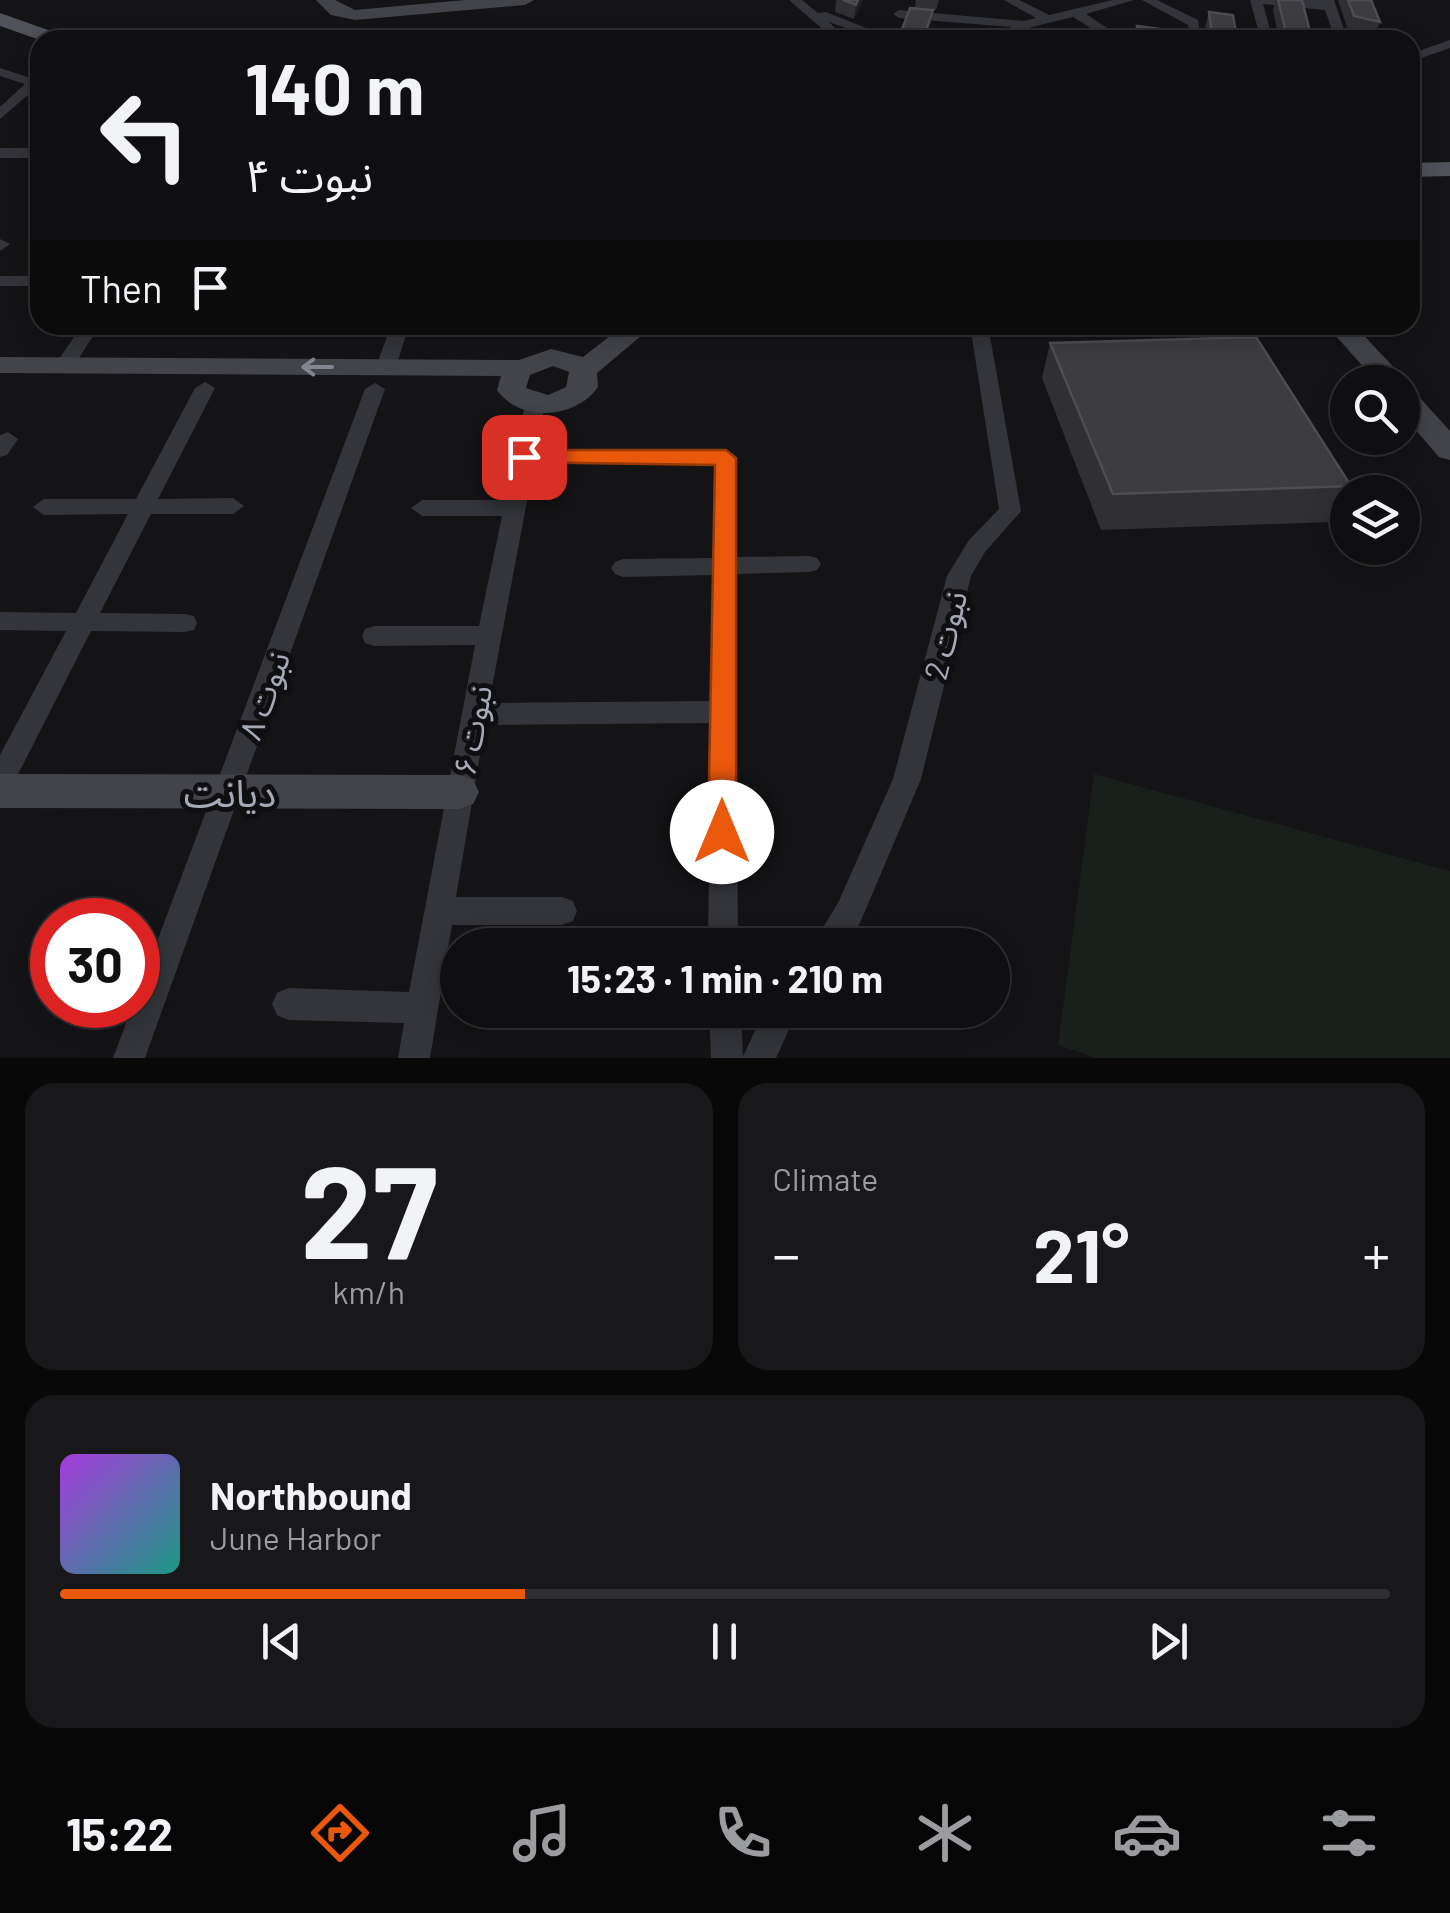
<!DOCTYPE html>
<html lang="en">
<head>
<meta charset="utf-8">
<style>
  body { margin:0; font-family:Barlow,"Noto Sans Arabic",sans-serif; background:#181719; color:#f1f3f6; height:100vh; display:flex; flex-direction:column; font-size:38px; white-space:nowrap }
  * { box-sizing:border-box; margin:0 }
  p { font-size:32px; color:#9b9c9f }
  .icon { flex:none; width:55px; height:55px; fill:none; stroke:currentColor; stroke-width:2; stroke-linecap:round; stroke-linejoin:round }
  .map { position:relative; height:1058px; overflow:hidden }
  .sheet { display:flex; flex-direction:column; gap:25px; padding:25px; background:#080809; flex:1 }
  .sheet>* { flex:none }
  .hud { position:absolute; left:30px; top:30px; width:1390px; height:305px; border-radius:30px; box-shadow:0 5px 25px #0003,0 0 0 2px #2f2e30; background:#0f0e10; color:#f1f3f6; overflow:hidden }
  .tools { position:absolute; left:1330px; top:365px; display:grid; gap:20px }
  .tools a { display:grid; place-items:center; width:90px; height:90px; border-radius:50%; background:#0f0e10; box-shadow:0 5px 25px #0003,0 0 0 2px #2f2e30; font-size:50px }
  .speed { position:absolute; left:30px; top:898px; display:flex; gap:20px; font-size:50px; font-weight:700; text-align:center }
  .speed>* { display:grid; place-content:center; width:130px; height:130px; border-radius:50%; background:#0f0e10; box-shadow:0 5px 25px #0003,0 0 0 2px #2f2e30; line-height:1 }
  .speed .limit { border:15px solid #d22; background:#fff; color:#111 }
  .pin { position:absolute; display:grid; place-items:center; width:85px; height:85px; color:#fff; margin:-42px; border-radius:20px; box-shadow:0 5px 15px #0006 }
  .me { position:absolute; width:110px; margin:-55px; rotate:0deg; stroke-linejoin:round; filter:drop-shadow(0 0 8px #0008) }
  .turn { display:flex; align-items:center; gap:35px; height:210px; padding:0 50px; font-size:45px }
  .turn .icon { width:130px; height:130px; stroke-width:2.5 }
  .turn b { display:block; font-size:70px; line-height:85px }
  .then { display:flex; align-items:center; height:95px; padding:0 50px; background:#0003; gap:20px; font-size:38px }
  .big { font-size:75px; font-weight:700; line-height:1.1 }
  .sheet .widget { flex:1; display:flex; flex-direction:column; justify-content:center; gap:15px; min-width:0; padding:0 35px; border-radius:30px; background:#181719 }
  .sheet .dial { align-items:center; gap:0 }
  .dial b { font-size:130px; line-height:1 }
  .song { display:flex; align-items:center; gap:30px }
  .cover { width:120px; height:120px; border-radius:15px; background:linear-gradient(135deg,hsl(280 70% 55%),hsl(170 70% 35%)) }
  .played { height:10px; border-radius:5px; background:linear-gradient(90deg,#ea580c 35%,#2f2e30 35%) }
  .keys { display:flex; justify-content:space-around; direction:ltr }
  .heat { display:flex; justify-content:space-between; align-items:center; font-size:55px; direction:ltr }
  .sheet .tiles { flex:1; display:grid; gap:25px; grid-template-columns:1fr 1fr }
  .widget:last-child { grid-column:span 2 }
  .trip { position:absolute; left:440px; top:928px; width:570px; height:100px; border-radius:50px; background:#0f0e10; box-shadow:0 5px 25px #0003,0 0 0 2px #2f2e30; font-weight:700; line-height:100px; text-align:center }
  .menu { display:flex; height:160px; justify-content:space-around; align-items:center; background:#060606; color:#9b9c9f }
  .menu .icon { width:70px; height:70px }
  .menu .selected { color:#ea580c }
  .menu b { font-size:45px; color:#f1f3f6 }
  .map>svg:first-child { display:block }
</style>
</head>
<body>
<div class="map">
<svg width="1450" height="1058" viewBox="0 0 1450 1058">
  <rect width="100%" height="100%" fill="#141315"/>
  <path fill="#19201b" d="M1094,774L1450,871V1058H1096L1058,1045Z"/>
  <g fill="none" stroke-linecap="round" stroke-linejoin="round">
    <path fill="#34353a" fill-rule="evenodd" d="M789,0H802L818,13L826,12L896,40H878L829,22L837,30L827,33Z
      M1004,0H1019L1049,15L1113,0H1134L1086,14L1125,40H1110L1073,17L1032,27L1004,40H988L1011,27L899,18L893,14L899,10L1024,21L1036,18Z
      M1142,0H1157L1198,20L1201,40H1189L1188,25Z
      M1250,0H1334L1345,33L1361,40L1335,38L1325,10L1263,4L1273,40H1261Z
      M1450,40V48L1410,62V54Z
      M0,68L40,81V89L36,88L0,119V107L25,84L0,76Z
      M0,148H40V158H0Z
      M0,239L10,244L0,251Z
      M0,276H40V286H0Z
      M82,325H100L72,369H58L55,365Z
      M391,325H409L396,367L386,373L376,367Z
      M970,325H988L1021,511L985,552L971,576L921,779L860,923L845,945H812L838,903L893,779L947,576L969,540L999,509Z
      M205,382L215,388L158,499L233,498L244,506L233,514H151L100,613L185,614L194,616L197,623L194,630L185,632L91,631L10,790L0,794V755L66,631L0,630V612L76,613L128,514L44,515L33,507L44,499H136L195,388Z
      M375,383L385,389L145,1058H113L133,1005H138V992L365,389Z
      M535,398L545,404L536,450L732,453L736,458V557L809,556L817,558L821,564L817,570L809,572L736,574L738,945H708L711,723L485,725L456,897H562L573,901L577,911L573,921L562,925H452L430,1058H398L404,1023L288,1020L277,1015L272,1004L277,993L288,988L409,992L475,645L374,646L365,643L362,636L365,629L374,626H479L502,516H422L411,508L422,500H505L525,404ZM534,464L714,465L713,558L623,559L615,562L611,568L615,574L623,577L713,575L711,701L489,703Z
      M8,432L18,439L7,455L0,457V435Z
      M709,1010H741L743,1056L765,1010H798L776,1058H711Z"/>
    <path fill="#42444a" fill-rule="evenodd" d="M316,0H335L355,10L465,0H534L525,5L355,20L331,15Z
      M624,325H654L597,373L598,387C576,419 520,423 497,390L501,376L0,373V357L519,360L551,349L583,357ZM553,366L569,372L566,387L548,395L526,388L530,375Z
      M1326,325H1354L1402,376L1403,386L1412,389L1450,431V460L1439,457L1402,414V382H1377Z
      M0,774L459,775L473,780L479,792L473,804L459,809L0,808Z"/>
    <path fill="#505259" fill-rule="evenodd" d="M0,13L65,36L68,40H40L0,26Z
      M1450,162V176L1410,177V163Z"/>
  </g>
  <path fill="#302f33" d="M836,0H863L854,19L835,12Z
    M916,0H939L936,10L915,8Z
    M1276,0H1302L1312,40H1279L1273,10Z
    M1338,0H1371L1380,22L1374,37L1348,30Z
    M1209,12L1237,40H1207L1205,27Z
    M1050,343L1351,486L1332,522L1101,530L1042,378Z"/>
  <path fill="#1f1e21" d="M858,0H863L854,19L856,5Z
    M933,10L931,24L926,40H923Z"/>
  <path fill="#3c3c41" stroke="#4d4d53" stroke-width="2.5" d="M843,0H858L856,5Z
    M1278,0H1302L1312,40H1288Z
    M1348,0H1371L1380,22L1354,16Z
    M910,8L933,10L923,40H898Z
    M1209,12L1233,15L1237,40H1213Z
    M1137,26L1161,29V40H1137Z
    M1256,337L1351,486L1113,494L1050,343Z"/>
  <defs><path id="oneway-shaft" d="M-6 0H5M1.5-3L5.5 0L1.5 3" fill="none" stroke-width="1.6" stroke-linecap="round" stroke-linejoin="round" transform="scale(2.5)"/></defs>
  <use stroke="#828690" href="#oneway-shaft" transform="translate(317 367) rotate(180)"/>
  <path fill="#ea580c" stroke="#983908" stroke-width="2.5" d="M524,450H726L736,458V832L732,841L722,844L712,841L708,832L715,465L517,462L514,457Z"/>
  <g text-anchor="middle" dominant-baseline="central" stroke-width="10" stroke-linejoin="round" paint-order="stroke">
    <g font-size="32" fill="#a5a9b6" stroke="#0f0e10">
      <text transform="translate(944 635) rotate(-76)">نبوت 2</text>
      <text transform="translate(263 695) rotate(-70)">نبوت ۸</text>
      <text transform="translate(471 730) rotate(-79)">نبوت ۶</text>
    </g>
    <g font-size="38" fill="#a5a9b6" stroke="#0f0e10">
      <text x="230" y="792">دیانت</text>
    </g>
  </g>
</svg>
<div class="tools">
<a><svg class="icon" aria-label="search" viewBox="0 0 24 24"><circle cx="10" cy="10" r="6"/><path d="M15 15l6 6"/></svg></a>
<a><svg class="icon" aria-label="layers" viewBox="0 0 24 24"><path d="M12 4l9 5-9 5-9-5zM3 14l9 5 9-5"/></svg></a>
</div>
<div class="speed"><div class="limit">30</div></div>
<div class="pin" style="left:524px;top:457px;background:#d93025"><svg class="icon" aria-label="arrive" viewBox="0 0 24 24"><path d="M6 21V4h12l-3 4 3 4H6"/></svg></div>
<svg class="me" style="left:722px;top:832px" viewBox="-20 -20 40 40"><circle r="19" fill="#fff"/><path d="M0-13L10 11 0 6-10 11z" fill="#ea580c"/></svg>
<div class="trip">15:23 · 1 min · 210 m</div>
<div class="hud">
<div class="turn"><svg class="icon" aria-label="left" viewBox="0 0 24 24"><path d="M17 20v-9H6M10 6l-5 5 5 5"/></svg><div><b>140 m</b>نبوت ۴</div></div>
<div class="then">Then<svg class="icon" aria-label="arrive" viewBox="0 0 24 24"><path d="M6 21V4h12l-3 4 3 4H6"/></svg></div>
</div>
</div>
<section class="sheet">
<div class="tiles">
<div class="widget dial"><b>27</b><p>km/h</p></div>
<div class="widget"><p>Climate</p>
<div class="heat"><a>−</a><b class="big">21°</b><a>+</a></div>
</div>
<div class="widget">
<div class="song"><i class="cover"></i><div><b>Northbound</b><p>June Harbor</p></div></div>
<div class="played"></div>
<div class="keys"><svg class="icon" aria-label="previous" viewBox="0 0 24 24"><path d="M18 5L8 12l10 7zM5 5v14"/></svg><svg class="icon" aria-label="pause" viewBox="0 0 24 24"><path d="M8 5v14M16 5v14"/></svg><svg class="icon" aria-label="next" viewBox="0 0 24 24"><path d="M6 5l10 7-10 7zM19 5v14"/></svg></div>
</div>
</div>
</section>
<nav class="menu">
<b>15:22</b>
<svg class="icon selected" aria-label="directions" viewBox="0 0 24 24"><path d="M12 3l9 9-9 9-9-9zM9 14v-3h6M13 9l2 2-2 2"/></svg>
<svg class="icon" aria-label="music" viewBox="0 0 24 24"><path d="M9 18V5l10-2v13"/><circle cx="6" cy="18" r="3"/><circle cx="16" cy="16" r="3"/></svg>
<svg class="icon" aria-label="phone" viewBox="0 0 24 24"><path d="M5 4h4l2 5-3 2q2 4 5 5l2-3 5 2v4C11 20 4 13 5 4z"/></svg>
<svg class="icon" aria-label="climate" viewBox="0 0 24 24"><path d="M12 3v18M4 7l16 10M4 17L20 7"/></svg>
<svg class="icon" aria-label="car" viewBox="0 0 24 24"><path d="M5 17H2v-5l4-1 3-4h7l3 4 3 1v5h-3M9 17h6M6 11h13"/><circle cx="7" cy="17" r="2"/><circle cx="17" cy="17" r="2"/></svg>
<svg class="icon" aria-label="filters" viewBox="0 0 24 24"><path d="M4 7h16M4 17h16"/><circle cx="9" cy="7" r="2"/><circle cx="15" cy="17" r="2"/></svg>
</nav>
</body>
</html>
